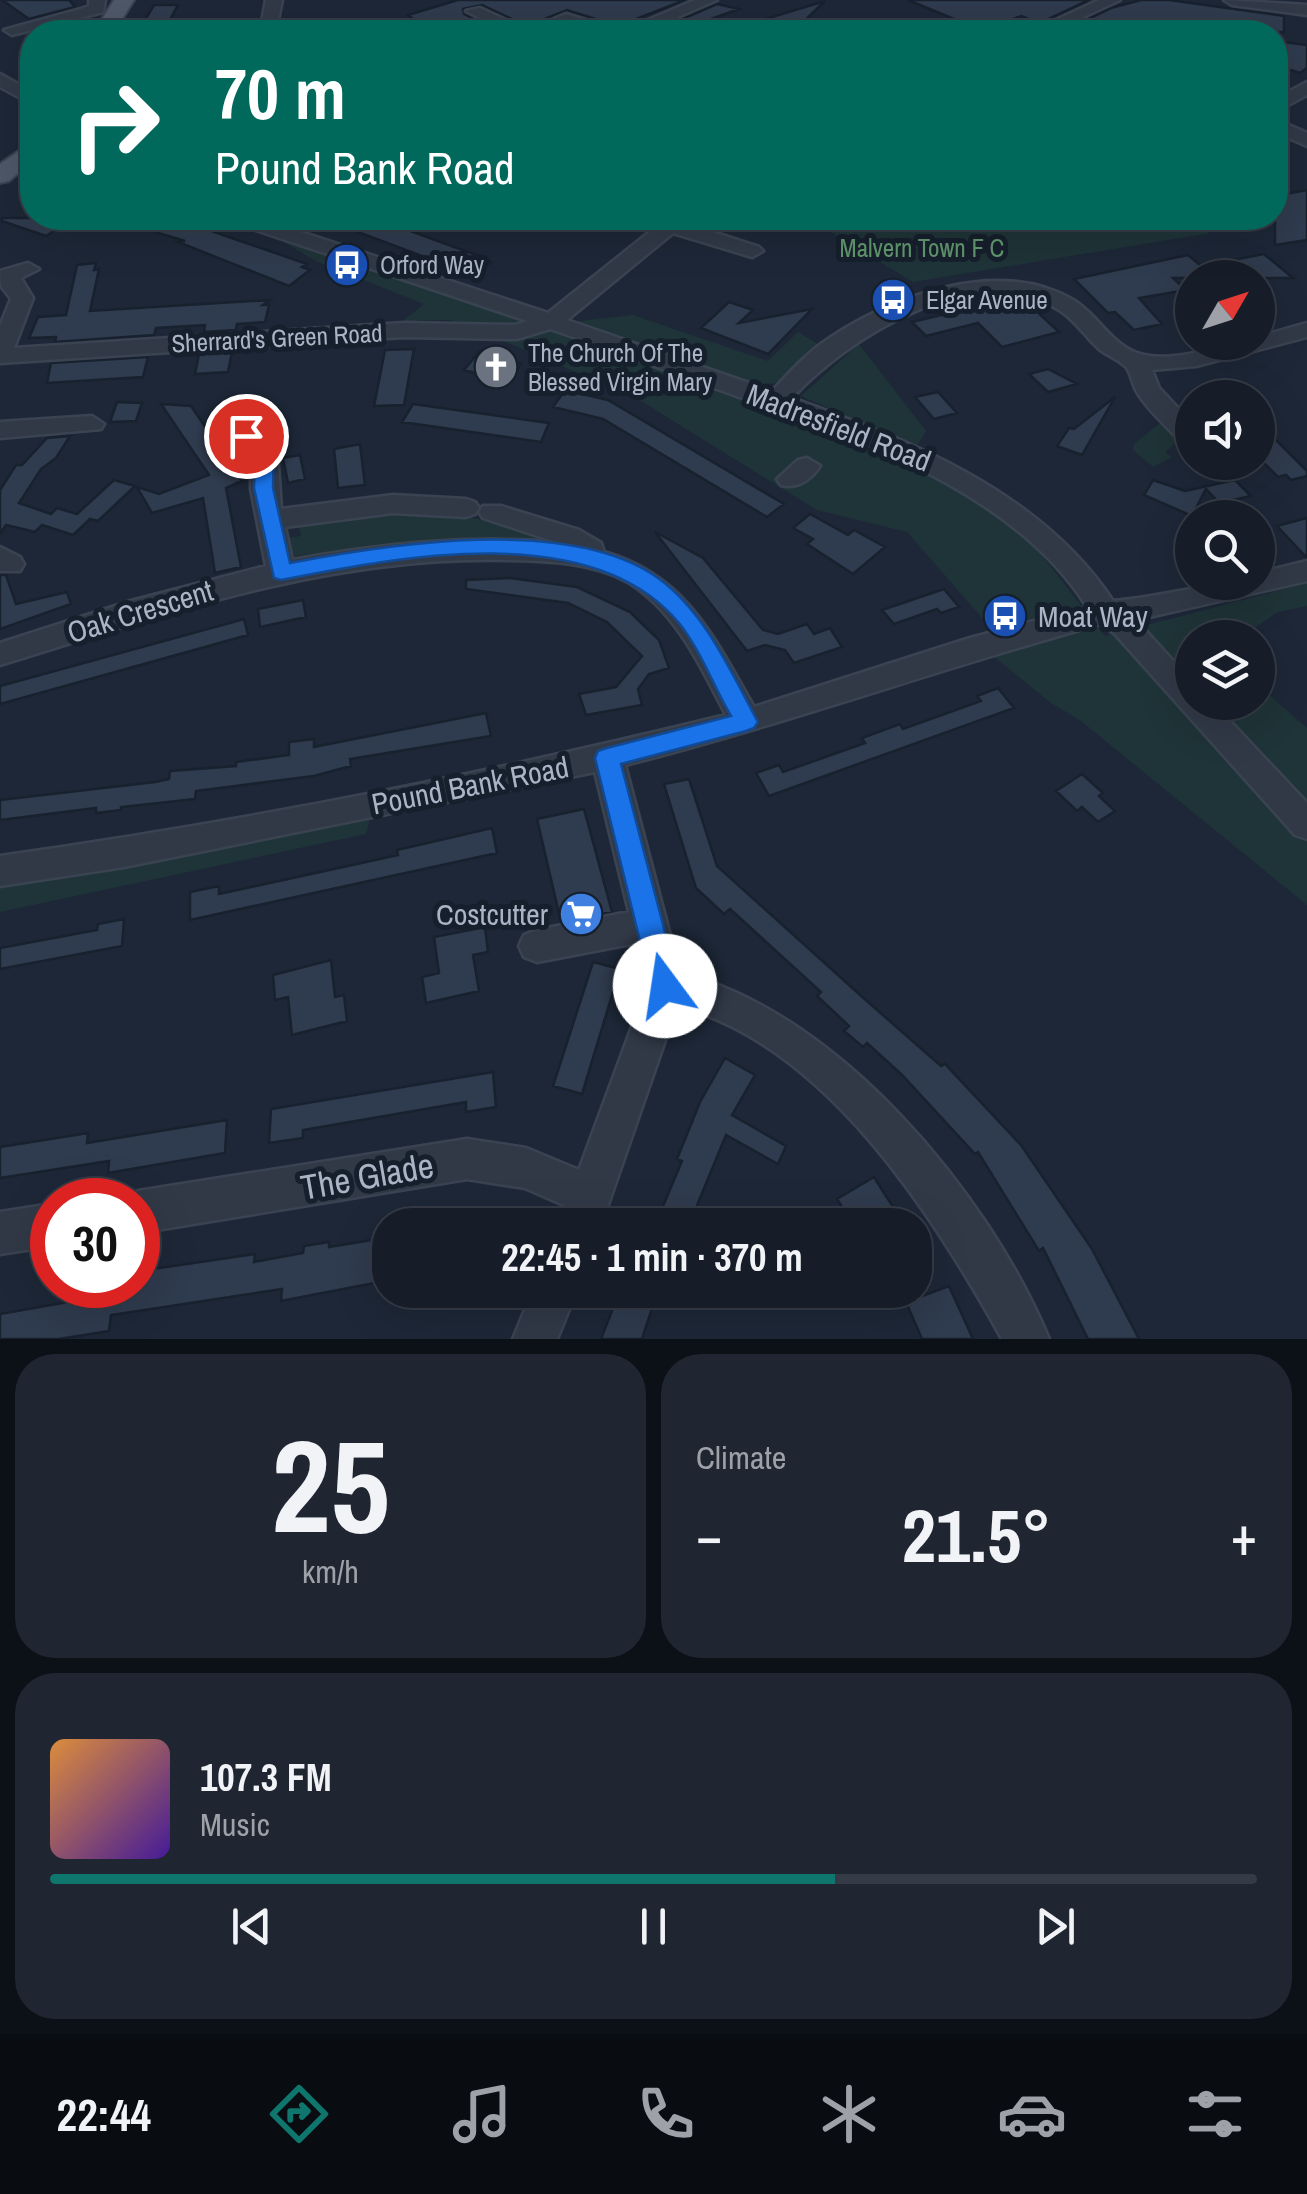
<!DOCTYPE html>
<html lang="en">
<head>
<meta charset="utf-8">
<style>
  body { margin:0; font-family:"Archivo Narrow",sans-serif; background:#1f2631; color:#f1f3f6; height:100vh; display:flex; flex-direction:column; font-size:38px; white-space:nowrap }
  * { box-sizing:border-box; margin:0 }
  p { font-size:32px; color:#9ea2a8 }
  .icon { flex:none; width:55px; height:55px; fill:none; stroke:currentColor; stroke-width:2; stroke-linecap:round; stroke-linejoin:round }
  .map { position:relative; height:1339px; overflow:hidden }
  .drawer { display:flex; flex-direction:column; gap:15px; padding:15px; background:#0c1017; flex:1 }
  .drawer>* { flex:none }
  .hud { position:absolute; left:20px; top:20px; width:1268px; height:210px; border-radius:40px; box-shadow:0 10px 40px #0002,0 0 0 2px #353b46; background:#00695c; color:#fff; overflow:hidden }
  .needle { width:65px; rotate:51deg }
  .controls { position:absolute; left:1175px; top:260px; display:grid; gap:20px }
  .controls a { display:grid; place-items:center; width:100px; height:100px; border-radius:50%; background:#161d29; box-shadow:0 10px 40px #0002,0 0 0 2px #353b46; font-size:50px }
  .speed { position:absolute; left:30px; top:1178px; display:flex; gap:20px; font-size:50px; font-weight:700; text-align:center }
  .speed>* { display:grid; place-content:center; width:130px; height:130px; border-radius:50%; background:#161d29; box-shadow:0 10px 40px #0002,0 0 0 2px #353b46; line-height:1 }
  .speed .limit { border:15px solid #d22; background:#fff; color:#111 }
  .pin { position:absolute; display:grid; place-items:center; width:85px; height:85px; color:#fff; margin:-42px; border:5px solid #fff; border-radius:50%; box-shadow:0 2px 10px #0007 }
  .me { position:absolute; width:110px; margin:-55px; rotate:346deg; stroke-linejoin:round; filter:drop-shadow(0 0 8px #0008) }
  .turn { display:flex; align-items:center; gap:35px; height:210px; padding:0 30px; font-size:45px }
  .turn .icon { width:130px; height:130px; stroke-width:2.5 }
  .turn b { display:block; font-size:70px; line-height:85px }
  .big { font-size:75px; font-weight:800; line-height:1.1 }
  .drawer .tile { flex:1; display:flex; flex-direction:column; justify-content:center; gap:15px; min-width:0; padding:0 35px; border-radius:40px; background:#1f2631 }
  .drawer .dial { align-items:center; gap:0 }
  .dial b { font-size:130px; line-height:1 }
  .song { display:flex; align-items:center; gap:30px }
  .cover { width:120px; height:120px; border-radius:15px; background:linear-gradient(135deg,hsl(30 70% 55%),hsl(260 70% 35%)) }
  .played { height:10px; border-radius:5px; background:linear-gradient(90deg,#0f766e 65%,#353b46 65%) }
  .keys { display:flex; justify-content:space-around; direction:ltr }
  .heat { display:flex; justify-content:space-between; align-items:center; font-size:55px; direction:ltr }
  .drawer .tiles { flex:1; display:grid; gap:15px; grid-template-columns:1fr 1fr }
  .tile:last-child { grid-column:span 2 }
  .trip { position:absolute; left:372px; top:1208px; width:560px; height:100px; border-radius:40px; background:#161d29; box-shadow:0 10px 40px #0002,0 0 0 2px #353b46; font-weight:800; line-height:100px; text-align:center }
  .tab-bar { display:flex; height:160px; justify-content:space-around; align-items:center; background:#090c10; color:#9ea2a8 }
  .tab-bar .icon { width:70px; height:70px }
  .tab-bar .selected { color:#0f766e }
  .tab-bar b { font-size:45px; color:#f1f3f6 }
  .map>svg:first-child { display:block }
</style>
</head>
<body>
<div class="map">
<svg width="1307" height="1339" viewBox="0 0 1307 1339">
  <rect width="100%" height="100%" fill="#1d2737"/>
  <path fill="#1f3438" d="M808,218H1191L1210,233L913,282Z
    M278,239L657,367L944,474L1037,549L1105,636L1307,583V606L1278,612L1240,637L1192,638V702H1258V685L1307,728V905L1081,721L1051,703L993,656L1011,651L907,532L817,510L641,401L518,347L449,320L403,321L424,304L316,261Z
    M633,315L768,361L798,332L818,344L782,382L760,385L570,322Z
    M859,344L926,431L917,446L801,396Z
    M1164,420L1180,439L1165,452L1172,457L1153,467L1133,450L1134,444Z
    M366,510C448,510 491,519 568,543L471,538L294,556L288,538L301,536L298,522Z
    M370,820L366,834L0,912V885Z"/>
  <path fill="#2f3b4e" stroke="#18212e" stroke-width="2.5" d="M2,0H69L75,7L29,19Z
    M458,0H685L618,26L567,10L527,26L482,5L463,9L464,14L501,32H429L408,15Z
    M908,0H1089L1040,23L1021,16L983,31Z
    M1141,0H1169L1284,16V32H1180L1146,23L1117,32H1061L1111,8Z
    M825,1L795,30L756,22Z
    M717,4L739,9L675,32L664,27Z
    M154,5H178L163,32H138Z
    M1275,41L1307,45V68L1300,73L1275,65Z
    M1307,190V240L1275,245V196Z
    M2,218H75L46,236L2,221Z
    M123,218H174L307,264L302,267L310,270L289,286L178,242L185,241L122,222Z
    M375,218L487,259L491,262L473,275L323,219Z
    M1264,254L1293,278H1173L1186,290L1139,298L1162,324L1134,330L1115,312L1108,313L1074,279L1188,255L1201,266Z
    M96,263L94,270L99,269L90,311L270,300L263,305H269L265,322L237,324L236,330L204,332L205,325L156,328L154,335L55,342L56,337L29,338L38,317L66,315L77,265Z
    M999,301L1008,310L1030,305L1059,332L1002,347L978,323L926,336L912,322Z
    M729,302L753,310L739,323L812,309L768,354L701,328Z
    M414,349L404,405L374,406L385,350Z
    M232,352L228,372L195,374L199,354Z
    M479,352L521,364L507,381L464,370Z
    M148,357L143,377L47,383L51,363Z
    M1048,369L1077,384L1048,392L1029,374Z
    M565,390L608,400L784,504L767,517L603,419L553,407Z
    M938,392L957,413L934,419L915,397Z
    M1115,397L1082,455L1057,446L1069,428L1074,429Z
    M117,402L142,403L136,421L110,422Z
    M161,404L191,406L242,481L226,488L241,567L215,573L203,498L152,513L137,487L159,494L209,475Z
    M413,404L549,423L541,442L402,422Z
    M70,436L56,458L41,469L19,503L51,514L57,508L77,514L114,480L135,486L98,521L90,519L73,535L42,525L35,532L6,525L0,534V490L16,465H22L47,438Z
    M1276,440L1307,471V476L1291,480L1286,475L1278,477L1258,457V444Z
    M360,444L365,485L338,488L334,449Z
    M300,455L305,479L288,483L283,458Z
    M1153,480L1185,491L1235,480L1251,496L1219,503L1206,489L1192,516L1144,495Z
    M810,514L848,535L854,530L885,547L853,574L807,544L813,539L793,528Z
    M1307,518V558L1277,526Z
    M655,532L703,558L763,630L778,634L807,624L814,634L830,628L842,647L794,663L785,650L765,645L747,651Z
    M0,575H6L16,604L67,592L71,604L0,629Z
    M510,578L577,587L630,612L659,640L669,668L649,674L638,689L642,705L586,715L579,694L616,687L642,656L607,622L568,603L466,589V580Z
    M944,589L959,607L941,613L937,609L894,624L882,610Z
    M303,600L306,617L260,627L258,609Z
    M244,619L248,635L0,704V686Z
    M998,688L1014,708L769,796L756,773L779,765L783,772L865,743L862,738L900,724L903,729L981,701L977,696Z
    M486,713L491,736L350,759L351,766L314,776L196,791L195,799L121,807V810L96,813V808L0,820V800L155,782L169,779L170,771L236,766V762L289,755V742L314,739V747Z
    M1082,774L1103,793L1099,796L1115,811L1098,822L1082,807L1077,811L1056,791Z
    M689,779L717,866L868,1002L941,1066L945,1064L1021,1145L1092,1249L1139,1339H1088L1043,1248L1039,1251L978,1152L975,1154L902,1075L867,1043L863,1047L844,1031L849,1026L817,996L821,992L730,909L724,914L696,888L664,784Z
    M584,809L612,912L561,922L537,819Z
    M492,828L497,853L190,920V892L219,886V894L398,855L397,850Z
    M124,919L122,946L0,969V948L97,930L98,924Z
    M485,927L488,952L473,955L479,991L426,1003L422,977L439,973L434,937Z
    M331,960L335,997L344,995L347,1021L292,1035L288,997L275,1000L273,975Z
    M593,962L620,969L582,1094L553,1086Z
    M725,1058L755,1075L732,1115L786,1146L778,1164L726,1135L689,1225H655L682,1161L677,1159L700,1102Z
    M493,1072L496,1107L466,1112V1102L303,1130V1138L269,1143L271,1109Z
    M227,1120L225,1153L108,1173L109,1161L0,1178V1147L88,1133L87,1143Z
    M874,1177L884,1193L905,1225H853L837,1199Z
    M390,1237V1280L281,1301L282,1289L111,1315L109,1331L59,1339H0V1314L136,1290L139,1271L255,1254L254,1262L303,1253L304,1246L329,1242V1247Z
    M949,1286L973,1339H922L906,1302Z
    M620,1290H658L642,1339H601Z"/>
  <g fill="none" stroke-linecap="round" stroke-linejoin="round">
    <g stroke="#3a4351" stroke-width="5">
      <path id="minor" d="M89,0H105L103,12L12,35L4,30L81,9L89,6Z
        M266,0H282L277,25C306,24 367,16 389,32H260Z
        M695,0H717L643,32H598L567,24L547,32H508L466,11L480,8L527,30L566,14L622,31Z
        M1099,0H1120L1051,32H1030Z
        M1224,0L1307,5V15L1232,5Z
        M0,74L32,92V104L0,87Z
        M1307,82V95L1275,112V99Z
        M1275,119L1307,133V146L1275,132Z
        M229,218H258L548,313L667,218H689L685,223L759,247L763,251L752,257L673,233L567,320L772,391C790,372 807,353 828,339C893,295 1000,257 1073,300C1099,315 1113,349 1144,355C1181,363 1221,342 1258,342V337L1307,323V337L1196,366L1152,370L1159,388L1192,423V446L1183,444C1168,427 1148,411 1137,392C1132,384 1131,370 1124,365C1116,358 1106,355 1098,348C1085,336 1075,320 1059,310C976,257 848,337 792,398C911,441 1040,491 1113,601C1162,597 1208,582 1258,582V573L1307,561V581L1136,620L1192,682V702H1212L1307,803V839L1295,835L1115,634L1101,624C941,668 786,724 625,765L680,973C837,1011 989,1194 1049,1339H1002C933,1214 824,1043 677,1006L601,1225H559L566,1206L525,1188L467,1179L138,1233V1200H122L138,1191L467,1139L526,1148L579,1170L647,986L636,943L537,962L524,957L519,946L524,935L537,930L629,912L595,772L124,867L0,886V856C242,822 489,773 726,715C701,667 676,611 628,582C593,562 550,561 510,560C331,555 168,613 0,665V643L131,601L266,566L251,489V453L233,435L237,429H255L277,450L281,509L393,495L466,499L475,502L479,508L475,514L466,517L393,513L285,527L292,560C380,544 470,534 559,543L483,518L479,512L483,506H501L579,530L601,543L604,552C687,576 714,638 754,707L970,638L1087,607C1021,502 882,447 771,408C698,383 624,354 550,329L517,339L404,337L0,363V326L11,299L1,286L0,271L28,263L39,269L21,278L33,298L14,348L404,323L515,325L527,321L232,222Z
        M92,416L104,424L101,429L0,438V422Z
        M807,458L820,466C811,480 797,489 781,485L777,479L798,460Z
        M0,547L20,557L24,564L20,571H0Z
        M52,1204V1246L0,1254V1212Z
        M533,1290H577L557,1339H513Z"/>
    </g>
    <g stroke="#3a4351" stroke-width="4">
      <path id="major" d="M114,0H134L114,32H94Z
        M32,142V161L9,181L0,183V164Z"/>
    </g>
    <use href="#minor" fill="#313947" fill-rule="evenodd"/>
    <use href="#major" fill="#4e5868" fill-rule="evenodd"/>
  </g>
  <path fill="#1a73e8" stroke="#114b97" stroke-width="2.5" d="M246,430L274,450L273,488L290,563C389,544 570,515 658,578C705,612 731,672 758,722L754,728L746,731L621,764L679,986L675,995L665,999L655,995L651,986L595,758L598,751L607,748L731,716C714,687 700,649 679,623C592,518 398,557 281,580L274,578L254,488L255,452L236,436Z"/>
  <defs>
    <g id="bus-disc" transform="scale(2.25)"><circle r="9.5" fill="#1a4fb4" stroke="#161f2c"/><path d="M-5-6H5V4H4V6H2V4H-2V6H-4V4H-5ZM-3.5-4V0h7V-4ZM-3.5 1.2v1.5H-2V1.2ZM2 1.2v1.5H3.5V1.2Z" fill="#fff"/></g>
    <g id="church-disc" transform="scale(2.25)"><circle r="9.5" fill="#6b7280" stroke="#161f2c"/><path d="M-1.2-6h2.4v3.5h3.3v2.4h-3.3V6h-2.4V-.1h-3.3v-2.4h3.3Z" fill="#fff"/></g>
    <g id="supermarket-disc" transform="scale(2.25)"><circle r="9.5" fill="#3f7fe0" stroke="#161f2c"/><path d="M-6-5.5h2.5l.6 2H6L4.5 2H-2.5L-4.4-4H-6ZM-1.5 3.2a1.3 1.3 0 1 0 .1 0ZM3 3.2a1.3 1.3 0 1 0 .1 0Z" fill="#fff"/></g>
  </defs>
  <g fill-rule="evenodd">
    <use href="#bus-disc" x="347" y="265"/>
    <use href="#bus-disc" x="893" y="300"/>
    <use href="#church-disc" x="496" y="367"/>
    <use href="#bus-disc" x="1005" y="616"/>
    <use href="#supermarket-disc" x="581" y="914"/>
  </g>
  <g text-anchor="middle" dominant-baseline="central" stroke-width="10" stroke-linejoin="round" paint-order="stroke">
    <g font-size="25" fill="#60976e" stroke="#161f2c">
      <text x="922" y="248">Malvern Town F C</text>
    </g>
    <g font-size="25" fill="#aab4c5" stroke="#161f2c" text-anchor="start">
      <text x="380" y="265">Orford Way</text>
      <text x="926" y="300">Elgar Avenue</text>
      <text x="528" y="353">The Church Of The<tspan x="528" dy="29">Blessed Virgin Mary</tspan></text>
    </g>
    <g font-size="25" fill="#aab4c5" stroke="#161f2c">
      <text transform="translate(277 338) rotate(-3)">Sherrard's Green Road</text>
    </g>
    <g font-size="30" fill="#aab4c5" stroke="#161f2c">
      <text transform="translate(839 427) rotate(21)">Madresfield Road</text>
      <text transform="translate(140 611) rotate(-17)">Oak Crescent</text>
      <text transform="translate(470 785) rotate(-11)">Pound Bank Road</text>
    </g>
    <g font-size="30" fill="#aab4c5" stroke="#161f2c" text-anchor="start">
      <text x="1038" y="616">Moat Way</text>
      <text x="548" y="914" text-anchor="end">Costcutter</text>
    </g>
    <g font-size="35" fill="#aab4c5" stroke="#161f2c">
      <text transform="translate(367 1176) rotate(-10)">The Glade</text>
    </g>
  </g>
</svg>
<div class="controls">
<a><svg class="needle" viewBox="-14 -14 28 28"><path d="M0-13l5 13h-10z" fill="#e53935"/><path d="M0 13l5-13h-10z" fill="#9ea2a8"/></svg></a>
<a><svg class="icon" aria-label="sound" viewBox="0 0 24 24"><path d="M4 9h4l5-4v14l-5-4H4zM17 9q2 3 0 6"/></svg></a>
<a><svg class="icon" aria-label="search" viewBox="0 0 24 24"><circle cx="10" cy="10" r="6"/><path d="M15 15l6 6"/></svg></a>
<a><svg class="icon" aria-label="layers" viewBox="0 0 24 24"><path d="M12 4l9 5-9 5-9-5zM3 14l9 5 9-5"/></svg></a>
</div>
<div class="speed"><div class="limit">30</div></div>
<div class="pin" style="left:246px;top:436px;background:#d93025"><svg class="icon" aria-label="arrive" viewBox="0 0 24 24"><path d="M6 21V4h12l-3 4 3 4H6"/></svg></div>
<svg class="me" style="left:665px;top:986px" viewBox="-20 -20 40 40"><circle r="19" fill="#fff"/><path d="M0-13L10 11 0 6-10 11z" fill="#1a73e8"/></svg>
<div class="trip">22:45 · 1 min · 370 m</div>
<div class="hud">
<div class="turn"><svg class="icon" aria-label="right" viewBox="0 0 24 24"><path d="M7 20v-9h11M14 6l5 5-5 5"/></svg><div><b>70 m</b>Pound Bank Road</div></div>
</div>
</div>
<section class="drawer">
<div class="tiles">
<div class="tile dial"><b>25</b><p>km/h</p></div>
<div class="tile"><p>Climate</p>
<div class="heat"><a>−</a><b class="big">21.5°</b><a>+</a></div>
</div>
<div class="tile">
<div class="song"><i class="cover"></i><div><b>107.3 FM</b><p>Music</p></div></div>
<div class="played"></div>
<div class="keys"><svg class="icon" aria-label="previous" viewBox="0 0 24 24"><path d="M18 5L8 12l10 7zM5 5v14"/></svg><svg class="icon" aria-label="pause" viewBox="0 0 24 24"><path d="M8 5v14M16 5v14"/></svg><svg class="icon" aria-label="next" viewBox="0 0 24 24"><path d="M6 5l10 7-10 7zM19 5v14"/></svg></div>
</div>
</div>
</section>
<nav class="tab-bar">
<b>22:44</b>
<svg class="icon selected" aria-label="directions" viewBox="0 0 24 24"><path d="M12 3l9 9-9 9-9-9zM9 14v-3h6M13 9l2 2-2 2"/></svg>
<svg class="icon" aria-label="music" viewBox="0 0 24 24"><path d="M9 18V5l10-2v13"/><circle cx="6" cy="18" r="3"/><circle cx="16" cy="16" r="3"/></svg>
<svg class="icon" aria-label="phone" viewBox="0 0 24 24"><path d="M5 4h4l2 5-3 2q2 4 5 5l2-3 5 2v4C11 20 4 13 5 4z"/></svg>
<svg class="icon" aria-label="climate" viewBox="0 0 24 24"><path d="M12 3v18M4 7l16 10M4 17L20 7"/></svg>
<svg class="icon" aria-label="car" viewBox="0 0 24 24"><path d="M5 17H2v-5l4-1 3-4h7l3 4 3 1v5h-3M9 17h6M6 11h13"/><circle cx="7" cy="17" r="2"/><circle cx="17" cy="17" r="2"/></svg>
<svg class="icon" aria-label="filters" viewBox="0 0 24 24"><path d="M4 7h16M4 17h16"/><circle cx="9" cy="7" r="2"/><circle cx="15" cy="17" r="2"/></svg>
</nav>
</body>
</html>
